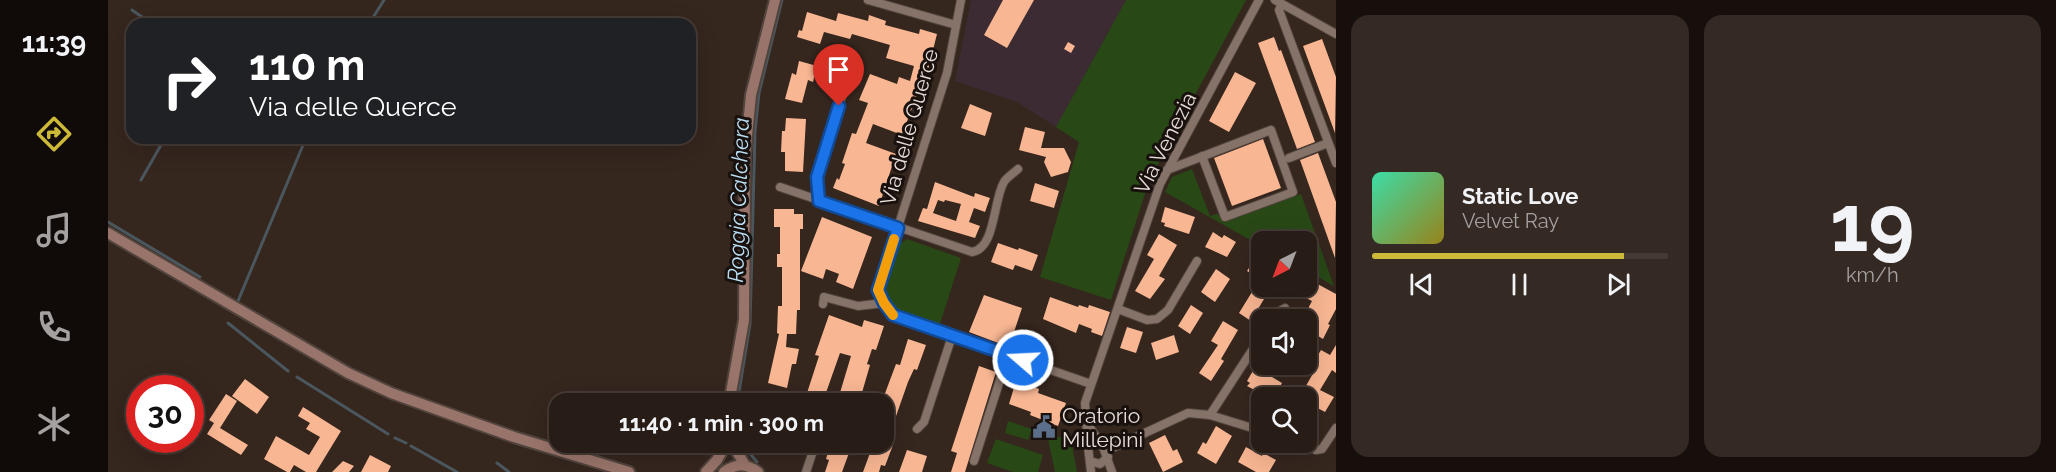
<!DOCTYPE html>
<html lang="it">
<head>
<meta charset="utf-8">
<style>
  body { margin:0; font-family:Raleway,sans-serif; background:#342923; color:#f1f3f6; height:100vh; display:flex; flex-direction:column; font-size:22px; white-space:nowrap }
  * { box-sizing:border-box; margin:0 }
  p { font-size:20px; color:#a5a1a1 }
  .icon { flex:none; width:33px; height:33px; fill:none; stroke:currentColor; stroke-width:2; stroke-linecap:round; stroke-linejoin:round }
  .map { position:relative; flex:1; overflow:hidden }
  .details { display:flex; flex-direction:column; gap:15px; padding:15px; background:#160f0c; width:720px }
  .details>* { flex:none }
  .top-card { position:absolute; left:18px; top:18px; width:570px; height:126px; border-radius:18px; box-shadow:0 6px 24px #0002,0 0 0 2px #443a35; background:#202124; color:#fff; overflow:hidden }
  .needle { width:39px; rotate:222deg }
  .controls { position:absolute; left:1143px; top:231px; display:grid; gap:12px }
  .controls a { display:grid; place-items:center; width:66px; height:66px; border-radius:12px; background:#281c16; box-shadow:0 6px 24px #0002,0 0 0 2px #443a35; font-size:30px }
  .speed { position:absolute; left:18px; top:375px; display:flex; gap:12px; font-size:30px; font-weight:700; text-align:center }
  .speed>* { display:grid; place-content:center; width:78px; height:78px; border-radius:50%; background:#281c16; box-shadow:0 6px 24px #0002,0 0 0 2px #443a35; line-height:1 }
  .speed .limit { border:9px solid #d22; background:#fff; color:#111 }
  .pin { position:absolute; display:grid; place-items:center; width:51px; height:51px; color:#fff; margin:-62px -26px; border-radius:50% 50% 50% 0; rotate:-45deg; box-shadow:0 0 6px #0007 }
  .pin .icon { rotate:45deg }
  .me { position:absolute; width:66px; margin:-33px; rotate:289deg; stroke-linejoin:round; filter:drop-shadow(0 0 4px #0008) }
  .turn { display:flex; align-items:center; gap:21px; height:126px; padding:0 24px; font-size:27px }
  .turn .icon { width:78px; height:78px; stroke-width:2.5 }
  .turn b { display:block; font-size:42px; line-height:51px }
  .details .tile { flex:1; display:flex; flex-direction:column; justify-content:center; gap:9px; min-width:0; padding:0 21px; border-radius:18px; background:#342923 }
  .details .dial { align-items:center; gap:0 }
  .dial b { font-size:78px; line-height:1 }
  .song { display:flex; align-items:center; gap:18px }
  .cover { width:72px; height:72px; border-radius:9px; background:linear-gradient(135deg,hsl(160 70% 55%),hsl(50 70% 35%)) }
  .played { height:6px; border-radius:3px; background:linear-gradient(90deg,#ccb938 85%,#443a35 85%) }
  .keys { display:flex; justify-content:space-around; direction:ltr }
  .details .tiles { flex:1; display:grid; gap:15px; grid-template-columns:repeat(2,1fr) }
  .trip { position:absolute; left:441px; top:393px; width:345px; height:60px; border-radius:18px; background:#281c16; box-shadow:0 6px 24px #0002,0 0 0 2px #443a35; font-weight:700; line-height:60px; text-align:center }
  main { display:flex; flex:1; min-height:0 }
  .tabs { display:flex; flex-direction:column; width:108px; justify-content:space-around; align-items:center; background:#100b09; color:#a5a1a1 }
  .tabs .icon { width:42px; height:42px }
  .tabs .selected { color:#ccb938 }
  .tabs b { font-size:27px; color:#f1f3f6 }
  .map>svg:first-child { display:block }
</style>
</head>
<body>
<main>
<nav class="tabs">
<b>11:39</b>
<svg class="icon selected" aria-label="directions" viewBox="0 0 24 24"><path d="M12 3l9 9-9 9-9-9zM9 14v-3h6M13 9l2 2-2 2"/></svg>
<svg class="icon" aria-label="music" viewBox="0 0 24 24"><path d="M9 18V5l10-2v13"/><circle cx="6" cy="18" r="3"/><circle cx="16" cy="16" r="3"/></svg>
<svg class="icon" aria-label="phone" viewBox="0 0 24 24"><path d="M5 4h4l2 5-3 2q2 4 5 5l2-3 5 2v4C11 20 4 13 5 4z"/></svg>
<svg class="icon" aria-label="climate" viewBox="0 0 24 24"><path d="M12 3v18M4 7l16 10M4 17L20 7"/></svg>
</nav>
<div class="map">
<svg width="1228" height="472" viewBox="0 0 1228 472">
  <rect width="100%" height="100%" fill="#35261e"/>
  <path fill="#3d2b34" d="M863,0H1018L948,127L909,102L847,81Z"/>
  <path fill="#284916" d="M1018,0H1138L1041,181L1003,300L932,277L971,142L948,127Z
    M1084,169L1102,216L1109,214L1120,221L1193,194L1226,286L1199,271L1198,242H1154L1153,246L1057,192L1064,177Z
    M799,239L853,258L832,324L785,308L776,295L790,245Z
    M900,421L924,429L920,440L897,433Z
    M962,435L969,472H947L940,439Z
    M888,439L935,455L930,472H905L879,463Z"/>
  <g fill="none" stroke-linecap="round" stroke-linejoin="round">
    <path stroke="#4b575e" stroke-width="3" d="M24,10L44,24
      M261,24L276,0
      M33,180L57,138
      M0,222L92,277
      M130,301L198,138
      M120,323L180,371
      M189,377L280,434
      M629,404L642,324L647,132L651,93L674,0
      M287,438L298,443
      M632,442L649,462
      M303,446L349,472
      M389,463L401,472"/>
  </g>
  <path fill="#f8b692" fill-rule="evenodd" d="M895,0H926L899,48L876,35Z
    M699,12L728,21L730,13L760,21L761,15L778,21L777,25L811,34L812,29L829,34L819,74L817,73L794,135L765,124L758,143L788,154L771,206L725,188L729,178L731,180L737,164L734,163L744,133L748,134L760,103L751,100L762,74L789,84L791,77L802,81L806,66L778,58L782,45L744,34L742,39L716,32L712,44L689,37L691,30L694,31Z
    M1166,37L1171,51L1173,50L1207,142L1189,149L1150,43Z
    M1214,39L1228,77L1227,133L1195,46Z
    M960,42L967,46L963,53L956,49Z
    M691,61L709,66L705,82L700,80L694,103L677,99L684,73L688,75Z
    M1127,72L1148,83L1121,132L1101,121Z
    M862,104L884,113L877,136L853,128Z
    M678,118L698,119L695,172L677,171V152H673L674,131H677Z
    M917,127L937,132L933,148H956L963,162L960,172L943,177L936,162L938,157L911,150Z
    M1155,139L1173,188L1124,206L1106,158Z
    M1210,153L1228,202L1227,258L1192,160Z
    M827,182L866,197L867,193L882,198L877,212L866,208L861,222L872,226L867,238L810,221L815,208L819,209ZM830,200L836,202L837,200L853,204L848,221L825,213Z
    M927,183L951,191L946,208L922,201Z
    M1057,207L1087,217L1081,234L1056,226L1057,223L1053,222Z
    M666,209H686V214H695V229H692V310H689L688,334H679L678,347L691,349L688,364H684L679,388L660,383L671,334L669,333L670,306H674V267H669V254H672V227H666Z
    M714,217L764,237L745,289L728,282L731,274L718,269L715,279L693,271Z
    M1105,232L1114,238L1116,235L1128,242L1119,257L1097,247Z
    M1051,234L1069,245L1051,276L1057,279L1042,299L1027,291L1046,259L1039,255Z
    M890,243L910,250L911,248L930,255L924,271L907,265L905,270L883,262Z
    M1148,257L1154,260V280L1139,271Z
    M1108,269L1122,279L1107,302L1093,292Z
    M1204,281L1228,294V309L1220,324L1222,325L1215,339L1205,333L1198,344V320H1194L1204,301L1196,297Z
    M1144,292L1156,299L1143,321L1131,313Z
    M876,295L914,308L901,347L861,332Z
    M942,297L970,307L971,305L980,308L981,305L1002,312L994,336L983,332L984,329L971,324L968,333L935,319Z
    M1083,305L1095,313L1082,334L1070,326Z
    M721,315L754,327L756,320L776,326L768,350L764,349L759,364L762,365L751,403L731,396L743,356L732,353L714,404H709L710,396L699,393L711,356L707,355Z
    M1115,321L1130,330L1113,359L1116,361L1103,381L1091,373L1110,345L1103,341Z
    M1019,327L1035,332L1028,353L1012,348Z
    M1066,335L1071,352L1048,360L1043,343Z
    M800,339L818,345L809,370L806,369L800,382L787,419L784,418L776,440V404H773L788,364L792,365Z
    M1228,345V373L1224,370L1212,390L1226,397L1217,412L1198,402V398H1191L1207,370L1203,367L1213,350L1222,355Z
    M1149,364H1171L1164,377L1174,383L1168,394L1157,388L1154,394L1139,386L1142,383L1139,381Z
    M871,366L888,372L857,472H843L849,453L843,451Z
    M137,379L161,397L149,414L124,396Z
    M908,381L931,389L930,393L958,403L950,426L922,415L923,412L901,404Z
    M118,394L129,401L112,428L140,445L133,455L99,434L106,423L101,420Z
    M195,407L233,431L208,472H198L186,465L182,472H179L156,459L168,436L201,455L212,437L198,429L202,423L190,416Z
    M1108,426L1124,436L1108,464L1089,453L1095,442L1098,444Z
    M1057,435L1065,451L1069,449L1075,462L1055,472L1041,443Z
    M723,442H745L734,472H717L721,460L718,459Z
    M766,442H778L785,445L777,466L773,465L771,472H755Z
    M1138,447L1154,456L1155,453L1168,460L1161,472H1148L1130,462Z
    M799,450L819,456L814,472H791Z
    M262,455L283,466L280,472H253Z
    M235,461L246,466L241,472H224Z"/>
  <g fill="none" stroke-linecap="round" stroke-linejoin="round">
    <g stroke="#51443d" stroke-width="10">
      <path id="street" d="M760,0L848,25
        M853,0L839,73L770,290L776,303L785,315L983,384
        M1167,0L1228,34
        M1174,4L1171,10L1228,163
        M1181,158L1220,143
        M1059,170L1163,130L1185,192L1117,217L1094,156
        M672,187L864,252C888,248 885,200 896,182C899,177 906,173 910,169
        M711,200L709,177L735,93
        M715,304L716,297L750,306L776,303
        M1010,309L1039,320L1049,319L1060,310L1089,261
        M1164,320L1168,313L1177,308
        M1102,415L1154,335
        M979,423L995,447L1004,472
        M809,429L816,422L844,336
        M1187,442L1208,450L1214,449L1228,428
        M998,451L1080,413L1102,415L1154,431
        M866,461L900,355
        M982,461L992,464L1000,457
        M698,472L708,442
        M983,472L980,447L977,403L1052,184L1151,0"/>
    </g>
    <g stroke="#51443d" stroke-width="14">
      <path id="secondary" d="M0,233L240,373L283,393L406,437L521,472
        M621,404L636,320L637,156L643,95L667,0
        M623,442L637,465
        M598,472L609,460L618,444
        M616,472C628,463 638,463 650,472"/>
    </g>
    <use href="#street" stroke="#857268" stroke-width="8"/>
    <use href="#secondary" stroke="#99746a" stroke-width="10"/>
  </g>
  <g fill="none" stroke-linecap="round" stroke-linejoin="round">
    <g stroke="#114b97" stroke-width="15">
      <path id="route" d="M731,106L709,177L711,201L790,228L770,290L776,303L785,315L915,360"/>
    </g>
    <use href="#route" stroke="#1a73e8" stroke-width="10"/>
    <path stroke="#f59e0b" stroke-width="10" d="M785,315L776,303L770,290L786,239"/>
  </g>
  <defs>
    <g id="civic-bare" transform="scale(1.8)"><path d="M-.6-6.5H3V-4.5H.6V-3L4-1V1h2V6H-6V1h2V-1L-.6-3ZM-1.2 2.5V6h2.4V2.5Z" fill="#5c6f8a" stroke="#18110d" stroke-width="2.5" paint-order="stroke"/></g>
  </defs>
  <g fill-rule="evenodd">
    <use href="#civic-bare" x="936" y="427"/>
  </g>
  <g text-anchor="middle" dominant-baseline="central" stroke-width="6" stroke-linejoin="round" paint-order="stroke">
    <g font-size="21" fill="#e7dcd7" stroke="#18110d">
      <text transform="translate(801 127) rotate(-74)">Via delle Querce</text>
      <text transform="translate(1057 143) rotate(-63)">Via Venezia</text>
    </g>
    <g font-size="21" fill="#e7dcd7" stroke="#18110d" text-anchor="start">
      <text x="954" y="415">Oratorio<tspan x="954" dy="24">Millepini</tspan></text>
    </g>
    <g font-size="22" font-style="italic" fill="#bcdff5" stroke="#18110d">
      <text transform="translate(630 200) rotate(-88)">Roggia Calchera</text>
    </g>
  </g>
</svg>
<div class="controls">
<a><svg class="needle" viewBox="-14 -14 28 28"><path d="M0-13l5 13h-10z" fill="#e53935"/><path d="M0 13l5-13h-10z" fill="#a5a1a1"/></svg></a>
<a><svg class="icon" aria-label="sound" viewBox="0 0 24 24"><path d="M4 9h4l5-4v14l-5-4H4zM17 9q2 3 0 6"/></svg></a>
<a><svg class="icon" aria-label="search" viewBox="0 0 24 24"><circle cx="10" cy="10" r="6"/><path d="M15 15l6 6"/></svg></a>
</div>
<div class="speed"><div class="limit">30</div></div>
<div class="pin" style="left:731px;top:106px;background:#d93025"><svg class="icon" aria-label="arrive" viewBox="0 0 24 24"><path d="M6 21V4h12l-3 4 3 4H6"/></svg></div>
<svg class="me" style="left:915px;top:360px" viewBox="-20 -20 40 40"><circle r="17" fill="#1a73e8" stroke="#fff" stroke-width="3"/><path d="M0-11L8 9 0 5-8 9z" fill="#fff"/></svg>
<div class="trip">11:40 · 1 min · 300 m</div>
<div class="top-card">
<div class="turn"><svg class="icon" aria-label="right" viewBox="0 0 24 24"><path d="M7 20v-9h11M14 6l5 5-5 5"/></svg><div><b>110 m</b>Via delle Querce</div></div>
</div>
</div>
<section class="details">
<div class="tiles">
<div class="tile">
<div class="song"><i class="cover"></i><div><b>Static Love</b><p>Velvet Ray</p></div></div>
<div class="played"></div>
<div class="keys"><svg class="icon" aria-label="previous" viewBox="0 0 24 24"><path d="M18 5L8 12l10 7zM5 5v14"/></svg><svg class="icon" aria-label="pause" viewBox="0 0 24 24"><path d="M8 5v14M16 5v14"/></svg><svg class="icon" aria-label="next" viewBox="0 0 24 24"><path d="M6 5l10 7-10 7zM19 5v14"/></svg></div>
</div>
<div class="tile dial"><b>19</b><p>km/h</p></div>
</div>
</section>
</main>
</body>
</html>
